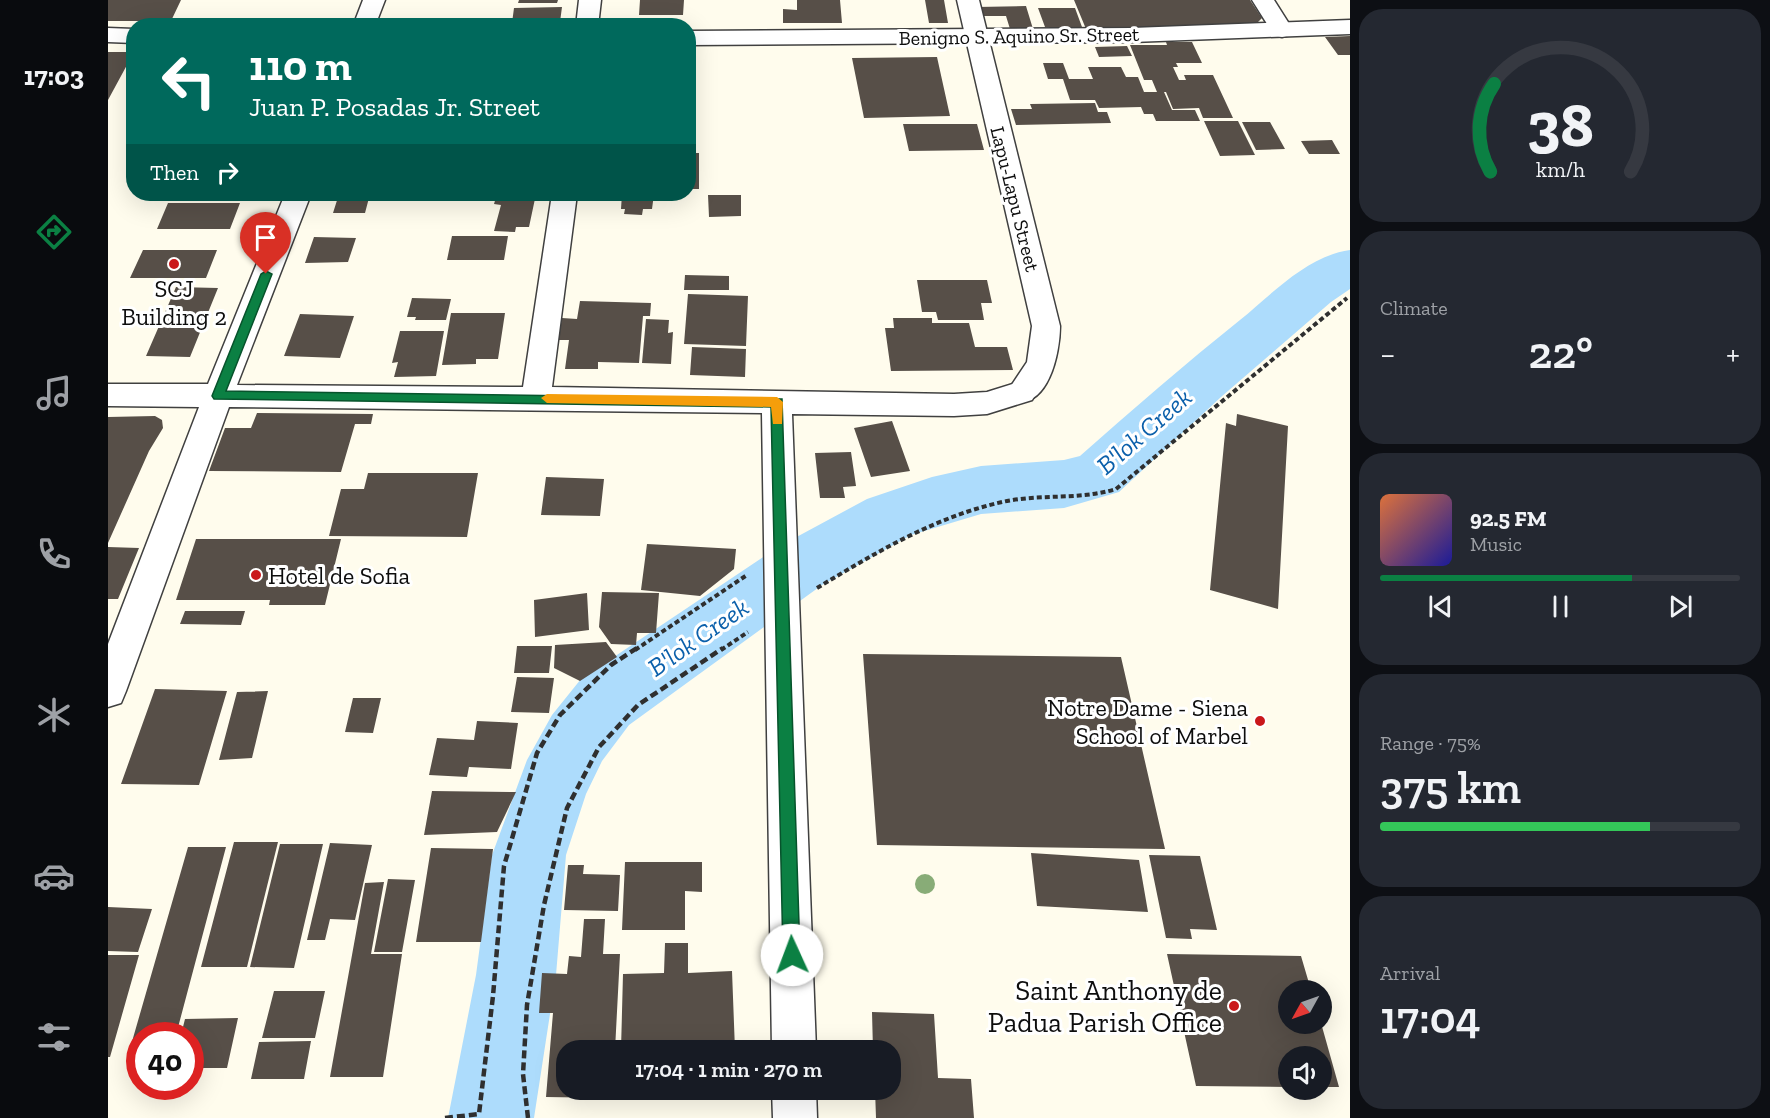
<!DOCTYPE html>
<html lang="en">
<head>
<meta charset="utf-8">
<style>
  body { margin:0; font-family:"Zilla Slab",serif; background:#242831; color:#f1f3f6; height:100vh; display:flex; flex-direction:column; font-size:22px; white-space:nowrap }
  * { box-sizing:border-box; margin:0 }
  p { font-size:20px; color:#9ea1a6 }
  .icon { flex:none; width:33px; height:33px; fill:none; stroke:currentColor; stroke-width:2; stroke-linecap:round; stroke-linejoin:round }
  .map { position:relative; flex:1; overflow:hidden }
  .side { display:flex; flex-direction:column; gap:9px; padding:9px; background:#0d0f14; width:420px }
  .side>* { flex:none }
  .guide { position:absolute; left:18px; top:18px; width:570px; height:183px; border-radius:24px; box-shadow:0 6px 24px #0002; background:#00695c; color:#fff; overflow:hidden }
  .needle { width:39px; rotate:230deg }
  .tools { position:absolute; left:1170px; top:980px; display:grid; gap:12px }
  .tools a { display:grid; place-items:center; width:54px; height:54px; border-radius:50%; background:#171b24; box-shadow:0 6px 24px #0002; font-size:30px }
  .speed { position:absolute; left:18px; top:1022px; display:flex; gap:12px; font-size:30px; font-weight:700; text-align:center }
  .speed>* { display:grid; place-content:center; width:78px; height:78px; border-radius:50%; background:#171b24; box-shadow:0 6px 24px #0002; line-height:1 }
  .speed .limit { border:9px solid #d22; background:#fff; color:#111 }
  .pin { position:absolute; display:grid; place-items:center; width:51px; height:51px; color:#fff; margin:-62px -26px; border-radius:50% 50% 50% 0; rotate:-45deg; box-shadow:0 0 6px #0007 }
  .pin .icon { rotate:45deg }
  .me { position:absolute; width:66px; margin:-33px; rotate:358deg; stroke-linejoin:round; filter:drop-shadow(0 0 4px #0008) }
  .turn { display:flex; align-items:center; gap:21px; height:126px; padding:0 24px; font-size:27px }
  .turn .icon { width:78px; height:78px; stroke-width:2.5 }
  .turn b { display:block; font-size:42px; line-height:51px }
  .then { display:flex; align-items:center; height:57px; padding:0 24px; background:#0003; gap:12px; font-size:22px }
  .big { font-size:45px; font-weight:600; line-height:1.1 }
  .side .widget { flex:1; display:flex; flex-direction:column; justify-content:center; gap:9px; min-width:0; padding:0 21px; border-radius:24px; background:#242831 }
  .side .dial { align-items:center; gap:0 }
  .dial svg { height:156px; overflow:visible; fill:none; stroke:#363941; stroke-width:7; stroke-linecap:round; text-anchor:middle }
  .dial text { fill:#f1f3f6; stroke:none }
  .song { display:flex; align-items:center; gap:18px }
  .cover { width:72px; height:72px; border-radius:9px; background:linear-gradient(135deg,hsl(20 70% 55%),hsl(240 70% 35%)) }
  .played { height:6px; border-radius:3px; background:linear-gradient(90deg,#0b8043 70%,#363941 70%) }
  .keys { display:flex; justify-content:space-around; direction:ltr }
  .heat { display:flex; justify-content:space-between; align-items:center; font-size:33px; direction:ltr }
  .charge { height:9px; border-radius:4px; background:linear-gradient(90deg,#34c759 75%,#363941 0) }
  .trip { position:absolute; left:448px; top:1040px; width:345px; height:60px; border-radius:24px; background:#171b24; box-shadow:0 6px 24px #0002; font-weight:600; line-height:60px; text-align:center }
  main { display:flex; flex:1; min-height:0 }
  .tabs { display:flex; flex-direction:column; width:108px; justify-content:space-around; align-items:center; background:#090b0e; color:#9ea1a6 }
  .tabs .icon { width:42px; height:42px }
  .tabs .current { color:#0b8043 }
  .tabs b { font-size:27px; color:#f1f3f6 }
  .map>svg:first-child { display:block }
</style>
</head>
<body>
<main>
<nav class="tabs">
<b>17:03</b>
<svg class="icon current" aria-label="directions" viewBox="0 0 24 24"><path d="M12 3l9 9-9 9-9-9zM9 14v-3h6M13 9l2 2-2 2"/></svg>
<svg class="icon" aria-label="music" viewBox="0 0 24 24"><path d="M9 18V5l10-2v13"/><circle cx="6" cy="18" r="3"/><circle cx="16" cy="16" r="3"/></svg>
<svg class="icon" aria-label="phone" viewBox="0 0 24 24"><path d="M5 4h4l2 5-3 2q2 4 5 5l2-3 5 2v4C11 20 4 13 5 4z"/></svg>
<svg class="icon" aria-label="climate" viewBox="0 0 24 24"><path d="M12 3v18M4 7l16 10M4 17L20 7"/></svg>
<svg class="icon" aria-label="car" viewBox="0 0 24 24"><path d="M5 17H2v-5l4-1 3-4h7l3 4 3 1v5h-3M9 17h6M6 11h13"/><circle cx="7" cy="17" r="2"/><circle cx="17" cy="17" r="2"/></svg>
<svg class="icon" aria-label="filters" viewBox="0 0 24 24"><path d="M4 7h16M4 17h16"/><circle cx="9" cy="7" r="2"/><circle cx="15" cy="17" r="2"/></svg>
</nav>
<div class="map">
<svg width="1242" height="1118" viewBox="0 0 1242 1118">
  <rect width="100%" height="100%" fill="#fffced"/>
  <g fill="none" stroke-linecap="round" stroke-linejoin="round">
    <path fill="#addcfc" fill-rule="evenodd" d="M1242,250V289L1223,302L1113,397L1011,492L956,508L873,514L803,535L714,585L521,725L494,761L478,794L458,855L448,975L426,1118H340L368,975L384,855L419,760L444,715L473,679L670,547L759,499L824,477L873,466L956,460L972,456C1024,410 1077,364 1132,320C1164,294 1199,256 1242,250Z"/>
  </g>
  <path fill="#574f48" d="M0,0H73L63,21H0Z
    M411,0H450L449,3H410Z
    M532,0H576L575,15H531Z
    M689,0H732L734,23H675V9L689,10Z
    M817,0H836L840,23H821Z
    M966,0H1142L1154,18L1148,24L978,29Z
    M918,6L925,29H902L898,16H872L869,7Z
    M454,7L452,22L404,23L406,8Z
    M930,8H967L974,27H937Z
    M1242,36V55H1230L1217,37Z
    M1058,42H1084L1094,63H1068L1070,67H1065L1071,80H1078L1076,75H1105L1125,118H1095L1091,108L1065,109L1058,92H1056L1064,110H1087L1092,121H1048L1045,114H1036L1033,107L991,108L987,100H962L955,79H940L935,63H955L961,79H985L980,67H1013L1018,77H1030L1036,92H1049L1044,80H1036L1022,45H1059Z
    M1019,46L1024,56L991,57L987,47Z
    M0,52H26L0,100Z
    M829,57L842,116L756,118L744,58Z
    M987,103L990,112H999L1003,123L908,125L903,109H924L922,104Z
    M1096,121H1130L1147,155L1112,156Z
    M1134,122H1162L1177,149L1148,150Z
    M795,124H869L876,150L801,151Z
    M1224,140L1232,154H1201L1193,141Z
    M580,153H591V189H580Z
    M231,194H262L257,213H225Z
    M389,194H428L421,227H408L407,232L386,231L393,205L386,204Z
    M514,194H546L544,209H535L534,215L516,214L517,209H513Z
    M600,195H633V216L601,217Z
    M60,203H132L122,229H49Z
    M344,236H400L396,260H339Z
    M206,237L248,238L240,262L197,263Z
    M35,250H109L98,278H22Z
    M577,275L621,276V290H576Z
    M809,280H879L884,303H873L876,320H830L828,312H814Z
    M68,287L110,288L82,357L38,356Z
    M580,294L640,296L638,346L576,344Z
    M304,298L343,299L338,320H307L308,317H299Z
    M472,301L543,303L542,316H535L531,363L490,362V369H457L461,340H450L454,318L469,319Z
    M343,313H397L390,359H368V364L334,365Z
    M192,314L246,316L232,358L176,356Z
    M785,318H824V323H861L867,347H899L905,370L783,371L777,328H786Z
    M538,319L561,320L560,333L565,332L563,364L534,363Z
    M292,331H336L328,376L286,377L290,362L284,363Z
    M584,347L638,349L637,377L582,375Z
    M149,413L265,414L263,424H247L233,472L101,471L117,428H143Z
    M1129,414L1180,426L1170,609L1102,590L1118,423L1128,426Z
    M47,416L54,420L55,428L41,451L0,543V417Z
    M784,421L802,471L763,477L746,428Z
    M743,452L748,486L735,487L737,498H712L707,453Z
    M260,473H370L359,537L221,536L233,489H256Z
    M438,477L496,479L492,516L433,515Z
    M88,539H233L217,605H161L162,600H68Z
    M539,544L628,549L626,569L592,596L533,590Z
    M0,547L31,548L10,599H0Z
    M494,592L551,593L548,633H529L528,645L503,644L491,627Z
    M479,593L481,630L427,637L426,600Z
    M77,611H137L133,625L72,624Z
    M498,642L509,657L472,681L446,668L447,645Z
    M409,646H444L441,673H406Z
    M755,654L1013,657L1057,849L769,845Z
    M409,677L446,678L441,713L403,712Z
    M47,689L119,691L91,785L13,784Z
    M160,691L144,758L111,760L129,692Z
    M245,698H273L265,733L237,732Z
    M369,721L410,723L403,769L361,767L359,777L321,775L329,738L366,740Z
    M324,791L408,792L389,832L316,835Z
    M126,842H170L139,967H93Z
    M222,843L264,845L247,920L222,919L217,940H199Z
    M172,844H215L186,968L142,967Z
    M80,847H118L68,1035H32V1059H19Z
    M323,848L385,849L373,942H308Z
    M923,853L1031,860L1040,912L929,906Z
    M1041,855L1092,856L1109,930L1082,929L1084,939L1058,938Z
    M517,862H594V892L577,891V930H514Z
    M460,865H476L475,874L512,875L510,911L456,910Z
    M280,879L307,880L294,952H266Z
    M276,882L263,954H294L275,1077H222L257,883Z
    M0,907L44,909L30,952L0,951Z
    M476,919H497L495,954H512L507,1050H459V1089H504V1098L438,1097L445,1013H431L434,973L459,974L461,956L473,957Z
    M557,943H580V973L624,971L627,1050H513L515,974L556,973Z
    M1059,954L1193,956L1203,990H1180V1023H1213L1231,1087H1214V1056H1180V1087L1088,1086Z
    M0,955H31L2,1057H0Z
    M166,991H217L207,1038H154Z
    M764,1012L826,1014L830,1078L863,1079L866,1118H768L767,1089H783V1050H765Z
    M130,1018L119,1068H82V1035H73L77,1019Z
    M203,1041L196,1079H143L151,1042Z
    M544,1089H557V1098L544,1099Z"/>
  <g fill="none" stroke-linecap="round" stroke-linejoin="round">
    <g stroke="#404040" stroke-width="3">
      <path id="minor" d="M849,0H871L952,326C952,353 940,411 904,400L899,392L919,362L924,326Z
        M1144,0H1166L1185,30L1182,35L1174,37L1166,35Z"/>
    </g>
    <g stroke="#404040" stroke-width="3">
      <path id="tertiary" d="M255,0H277L267,26H245Z
        M471,0H493L490,26H468Z
        M1242,20V34L1024,42L580,45V31L1024,28Z
        M0,28L26,29V43L0,42Z
        M177,194H203L129,385L415,387L444,194H469L444,387L846,394L879,392L914,381L924,384L929,392L924,400L879,414L846,416L684,414L708,1050H664L654,413L121,407L18,691L13,703L0,707V644L91,407L0,406V384H100Z
        M664,1089H708L709,1118H665Z"/>
    </g>
    <path stroke="#2f2f2f" stroke-width="4" stroke-dasharray="5 3" stroke-linecap="butt" d="M709,588C769,552 830,515 899,501C936,494 972,500 1008,489L1239,298
      M527,650L639,575
      M613,650L640,632"/>
    <path stroke="#2f2f2f" stroke-width="4.5" stroke-dasharray="8 4" stroke-linecap="butt" d="M337,1118L371,1114L385,996L396,866L429,753L452,715L503,665L529,648
      M420,1118L415,1074L419,1005L436,905L459,808L491,747L530,705L615,648"/>
    <use href="#minor" fill="#fff" fill-rule="evenodd"/>
    <use href="#tertiary" fill="#fff" fill-rule="evenodd"/>
  </g>
  <circle fill="#88ac77" cx="817" cy="884" r="10"/>
  <path fill="#0b8043" stroke="#07532c" stroke-width="1.5" d="M158,271L164,274L118,391L674,399L692,955L690,961L684,964L678,961L675,955L663,407L106,399L104,396L153,274Z"/>
  <path fill="#f59e0b" d="M439,394L669,397L675,402L674,424H665L663,407L439,403L433,398Z"/>
  <g fill="#ca181b" stroke="#fff" stroke-width="2">
    <circle cx="66" cy="264" r="6"/>
    <circle cx="148" cy="575" r="6"/>
    <circle cx="1152" cy="721" r="6"/>
    <circle cx="1126" cy="1006" r="6"/>
  </g>
  <g text-anchor="middle" dominant-baseline="central" stroke-width="6" stroke-linejoin="round" paint-order="stroke">
    <g font-size="20" fill="#0d0d0d" stroke="#fff">
      <text transform="translate(911 36) rotate(-1)">Benigno S. Aquino Sr. Street</text>
      <text transform="translate(907 199) rotate(76)">Lapu-Lapu Street</text>
    </g>
    <g font-size="24" fill="#0d0d0d" stroke="#fff">
      <text x="66" y="288">SCJ<tspan x="66" dy="28">Building 2</tspan></text>
      <text x="160" y="575" text-anchor="start">Hotel de Sofia</text>
      <text x="1140" y="707" text-anchor="end">Notre Dame - Siena<tspan x="1140" dy="28">School of Marbel</tspan></text>
    </g>
    <g font-size="26" font-style="italic" fill="#0b60ab" stroke="#fff">
      <text transform="translate(1036 431) rotate(-41)">B'lok Creek</text>
      <text transform="translate(590 637) rotate(-35)">B'lok Creek</text>
    </g>
    <g font-size="28" fill="#0d0d0d" stroke="#fff" text-anchor="end">
      <text x="1114" y="990">Saint Anthony de<tspan x="1114" dy="32">Padua Parish Office</tspan></text>
    </g>
  </g>
</svg>
<div class="tools">
<a><svg class="needle" viewBox="-14 -14 28 28"><path d="M0-13l5 13h-10z" fill="#e53935"/><path d="M0 13l5-13h-10z" fill="#9ea1a6"/></svg></a>
<a><svg class="icon" aria-label="sound" viewBox="0 0 24 24"><path d="M4 9h4l5-4v14l-5-4H4zM17 9q2 3 0 6"/></svg></a>
</div>
<div class="speed"><div class="limit">40</div></div>
<div class="pin" style="left:158px;top:274px;background:#d93025"><svg class="icon" aria-label="arrive" viewBox="0 0 24 24"><path d="M6 21V4h12l-3 4 3 4H6"/></svg></div>
<svg class="me" style="left:684px;top:955px" viewBox="-20 -20 40 40"><circle r="19" fill="#fff"/><path d="M0-13L10 11 0 6-10 11z" fill="#0b8043"/></svg>
<div class="trip">17:04 · 1 min · 270 m</div>
<div class="guide">
<div class="turn"><svg class="icon" aria-label="left" viewBox="0 0 24 24"><path d="M17 20v-9H6M10 6l-5 5 5 5"/></svg><div><b>110 m</b>Juan P. Posadas Jr. Street</div></div>
<div class="then">Then<svg class="icon" aria-label="right" viewBox="0 0 24 24"><path d="M7 20v-9h11M14 6l5 5-5 5"/></svg></div>
</div>
</div>
<section class="side">
<div class="widget dial"><svg viewBox="0 0 100 80">
<path d="M14 69A42 42 0 1 1 86 69"/>
<path d="M14 69A42 42 0 0 1 16 24" stroke="#0b8043"/>
<text x="50" y="56" font-size="32" font-weight="700">38</text>
<text x="50" y="72" font-size="11">km/h</text>
</svg></div>
<div class="widget"><p>Climate</p>
<div class="heat"><a>−</a><b class="big">22°</b><a>+</a></div>
</div>
<div class="widget">
<div class="song"><i class="cover"></i><div><b>92.5 FM</b><p>Music</p></div></div>
<div class="played"></div>
<div class="keys"><svg class="icon" aria-label="previous" viewBox="0 0 24 24"><path d="M18 5L8 12l10 7zM5 5v14"/></svg><svg class="icon" aria-label="pause" viewBox="0 0 24 24"><path d="M8 5v14M16 5v14"/></svg><svg class="icon" aria-label="next" viewBox="0 0 24 24"><path d="M6 5l10 7-10 7zM19 5v14"/></svg></div>
</div>
<div class="widget"><p>Range · 75%</p><b class="big">375 km</b><div class="charge"></div></div>
<div class="widget"><p>Arrival</p><b class="big">17:04</b></div>
</section>
</main>
</body>
</html>
